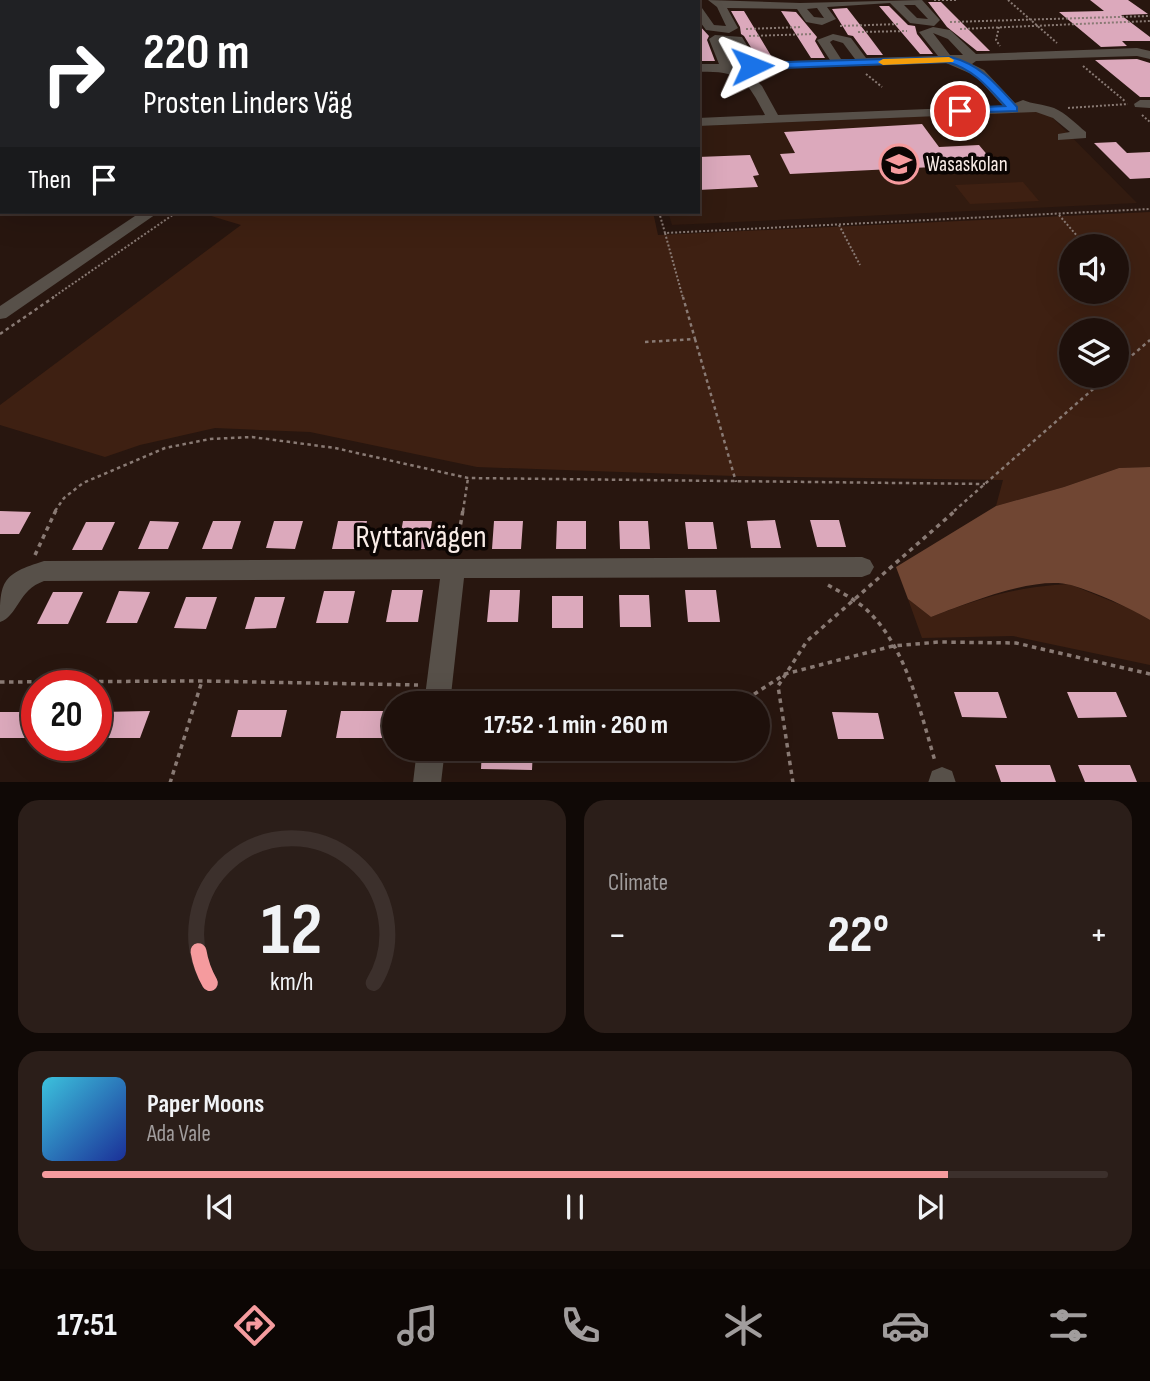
<!DOCTYPE html>
<html lang="en">
<head>
<meta charset="utf-8">
<style>
  body { margin:0; font-family:"Sofia Sans Condensed",sans-serif; background:#2b1e19; color:#f1f3f6; height:100vh; display:flex; flex-direction:column; font-size:26px; white-space:nowrap }
  * { box-sizing:border-box; margin:0 }
  p { font-size:23px; color:#a19d9d }
  .icon { flex:none; width:38px; height:38px; fill:none; stroke:currentColor; stroke-width:2; stroke-linecap:round; stroke-linejoin:round }
  .map { position:relative; height:782px; overflow:hidden }
  .side { display:flex; flex-direction:column; gap:18px; padding:18px; background:#100906; flex:1 }
  .side>* { flex:none }
  .top-card { position:absolute; left:0px; top:0px; width:700px; height:214px; box-shadow:0 7px 28px #0002,0 0 0 2px #3c302c; background:#202124; color:#fff; overflow:hidden }
  .tools { position:absolute; left:1059px; top:234px; display:grid; gap:14px }
  .tools a { display:grid; place-items:center; width:70px; height:70px; border-radius:50%; background:#1e100b; box-shadow:0 7px 28px #0002,0 0 0 2px #3c302c; font-size:35px }
  .speed { position:absolute; left:21px; top:670px; display:flex; gap:14px; font-size:35px; font-weight:700; text-align:center }
  .speed>* { display:grid; place-content:center; width:91px; height:91px; border-radius:50%; background:#1e100b; box-shadow:0 7px 28px #0002,0 0 0 2px #3c302c; line-height:1 }
  .speed .limit { border:10px solid #d22; background:#fff; color:#111 }
  .pin { position:absolute; display:grid; place-items:center; width:60px; height:60px; color:#fff; margin:-30px; border:4px solid #fff; border-radius:50%; box-shadow:0 2px 7px #0007 }
  .me { position:absolute; width:77px; margin:-38px; rotate:88deg; stroke-linejoin:round; filter:drop-shadow(0 0 5px #0008) }
  .turn { display:flex; align-items:center; gap:24px; height:147px; padding:0 28px; font-size:32px }
  .turn .icon { width:91px; height:91px; stroke-width:2.5 }
  .turn b { display:block; font-size:49px; line-height:60px }
  .then { display:flex; align-items:center; height:66px; padding:0 28px; background:#0003; gap:14px; font-size:26px }
  .big { font-size:52px; font-weight:700; line-height:1.1 }
  .side .widget { flex:1; display:flex; flex-direction:column; justify-content:center; gap:10px; min-width:0; padding:0 24px; border-radius:21px; background:#2b1e19 }
  .side .dial { align-items:center; gap:0 }
  .dial svg { height:182px; overflow:visible; fill:none; stroke:#3c302c; stroke-width:7; stroke-linecap:round; text-anchor:middle }
  .dial text { fill:#f1f3f6; stroke:none }
  .song { display:flex; align-items:center; gap:21px }
  .cover { width:84px; height:84px; border-radius:10px; background:linear-gradient(135deg,hsl(190 70% 55%),hsl(230 70% 35%)) }
  .played { height:7px; border-radius:4px; background:linear-gradient(90deg,#f59b9e 85%,#3c302c 85%) }
  .keys { display:flex; justify-content:space-around; direction:ltr }
  .heat { display:flex; justify-content:space-between; align-items:center; font-size:38px; direction:ltr }
  .side .tiles { flex:1; display:grid; gap:18px; grid-template-columns:1fr 1fr }
  .widget:last-child { grid-column:span 2 }
  .trip { position:absolute; left:382px; top:691px; width:388px; height:70px; border-radius:35px; background:#1e100b; box-shadow:0 7px 28px #0002,0 0 0 2px #3c302c; font-weight:700; line-height:70px; text-align:center }
  .menu { display:flex; height:112px; justify-content:space-around; align-items:center; background:#0c0604; color:#a19d9d }
  .menu .icon { width:49px; height:49px }
  .menu .selected { color:#f59b9e }
  .menu b { font-size:32px; color:#f1f3f6 }
  .map>svg:first-child { display:block }
</style>
</head>
<body>
<div class="map">
<svg width="1150" height="783" viewBox="0 0 1150 783">
  <rect width="100%" height="100%" fill="#28160f"/>
  <path fill="#321b10" d="M1046,111L1137,203L672,225L668,212H698V126Z"/>
  <path fill="#3e2012" fill-rule="evenodd" d="M1023,182L1039,201L970,204L955,185Z
    M198,212H653L658,235L1150,212V467L1119,468L1064,487L996,506L1003,480L734,476L477,467L310,432L215,428L140,445L105,457L0,425V405L241,225ZM1071,247H1116V292H1071ZM1071,331H1116V376H1071Z
    M1069,584L1131,609L1150,620V665L1013,636L922,638L908,599L931,617C981,598 1015,587 1069,584Z"/>
  <path fill="#704633" d="M1150,467V620C1126,606 1098,593 1071,585C1035,575 965,604 931,617L908,599L896,567L996,506L1064,487L1119,468Z"/>
  <path fill="#dca9bc" d="M1090,0H1128L1148,14L1121,15L1150,37V41H1122L1127,46L1101,47L1059,12L1104,11Z
    M928,2H941L990,51H977L947,27Z
    M879,6H889L908,25L915,26L917,34L933,54H920Z
    M847,8L868,35L883,55H867L853,36L848,35L832,9Z
    M731,11H744L773,59H758L744,36L741,34L740,27Z
    M781,11L796,12L817,37L815,41L825,58H811Z
    M698,24L709,36L707,40L715,61H701L698,55Z
    M1137,59L1150,63V97H1140L1095,60Z
    M922,124L939,147L979,145L995,164L790,174L780,154L795,153L784,132Z
    M1116,142L1127,153L1150,152V178L1130,179L1094,143Z
    M750,155L759,175L753,176L758,187L698,190V157Z
    M0,511L31,512L19,534H0Z
    M775,520L781,548H751L747,521Z
    M810,520H839L846,547H817Z
    M150,521L179,522L168,549H138Z
    M213,521H241L232,549H202Z
    M274,521H303L295,549L266,548Z
    M338,521H367L361,549H332Z
    M403,521H432L428,549H398Z
    M494,521H523L521,549H492Z
    M557,521H586V549H556Z
    M619,521H648L650,549H620Z
    M86,522H115L102,550H72Z
    M685,522H713L717,549H688Z
    M392,590H423L418,622H386Z
    M490,590H520L518,622H487Z
    M685,590H716L720,622H688Z
    M119,591L150,592L137,623H106Z
    M324,591H355L348,623H316Z
    M53,592H83L68,624H37Z
    M619,595H649L651,627H620Z
    M552,596H583V628H552Z
    M186,597H217L206,629L174,628Z
    M255,597H285L276,628L245,629Z
    M954,692H998L1007,718L962,717Z
    M1067,692H1116L1127,717L1078,718Z
    M238,710H287L281,737H231Z
    M150,711L140,738H96V722L101,712Z
    M341,711H390L386,738H336Z
    M0,712H37L34,738H0Z
    M832,712L878,713L884,739H838Z
    M482,749H533L532,770L481,769Z
    M995,765H1050L1056,782H1001Z
    M1078,765H1130L1137,782H1085Z"/>
  <g fill="none" stroke-linecap="round" stroke-linejoin="round">
    <path stroke="#897a74" stroke-width="2" stroke-dasharray="2 2" stroke-linecap="butt" d="M606,0L608,2
      M934,0H956
      M1008,0L1057,43
      M305,2L309,0
      M950,22L1150,16
      M840,26L900,24
      M999,27L996,40L1000,46
      M746,29L802,27
      M960,29L1150,21
      M858,32L907,31
      M749,36L813,34
      M1083,66L1126,102
      M866,74L882,87
      M1068,108L1128,104
      M1142,115L1150,122
      M659,212L665,233L1150,209
      M1059,215L1078,237
      M839,225L860,265
      M665,233L683,298
      M52,298L177,212"/>
    <path stroke="#897a74" stroke-width="2.5" stroke-dasharray="3.5 3.5" stroke-linecap="butt" d="M0,334L54,297
      M695,339L736,482
      M645,342L695,339L683,297
      M1116,369L1150,340
      M55,511L64,498L83,483L165,448L210,439L252,437L335,448L468,478L985,484
      M463,511L468,478
      M954,511L1108,376"/>
    <path stroke="#897a74" stroke-width="3.5" stroke-dasharray="4.5 4.5" stroke-linecap="butt" d="M456,551L463,510
      M35,555L56,510
      M828,585C842,593 858,601 869,612C907,650 920,711 935,761
      M0,682L202,681L418,685
      M459,696L489,704
      M739,704L785,674L893,646L939,642L1016,643L1150,674
      M170,783L202,681
      M793,783L778,686L807,641L956,510"/>
    <path fill="#575049" fill-rule="evenodd" d="M175,0H186L174,2Z
      M406,0H416L417,2H406Z
      M460,0H474L459,2Z
      M511,0H528L510,2Z
      M708,0L800,3L922,0L940,20L934,26L910,23L890,3L827,7L836,19L822,25L806,22L797,9L727,8L738,28L729,33L706,30L698,19V7L702,8L714,25L726,26L717,7ZM904,5H915L928,19L917,18ZM817,8L824,18L814,17L807,9Z
      M933,27L950,30L976,54L1137,48L1150,51V59L1137,56L976,61L972,64L984,70L1015,103L1023,100C1032,104 1043,104 1054,108C1066,113 1076,124 1086,132V138L1058,140V134L1070,132L1053,118L1036,112L698,126V118L765,115C747,80 740,70 698,72V64H719L709,39L715,35L742,37L757,62L830,60L817,40L833,34L851,38L866,58L938,56L919,32ZM933,33L948,39L963,55H950ZM833,40L843,43L855,59H841L830,42ZM721,41L734,42L745,63H730ZM946,63L976,76L1003,106L778,115L762,86L750,74L756,69Z
      M0,92H2V100H0Z
      M1140,100H1150V108L1135,107L1134,104Z
      M141,212H159L6,318L0,319V306Z
      M862,557L870,560L874,567L870,574L862,577L464,578L450,704H424L440,579L44,581C18,590 18,616 0,622C0,581 2,574 44,561Z
      M417,749H445L441,783H413Z
      M942,767L952,771L956,783H928L932,771Z"/>
    <path fill="#938576" fill-rule="evenodd" d="M279,0H293L277,2Z
      M2,201V212H5L0,213Z"/>
  </g>
  <path fill="#1a73e8" stroke="#114b97" stroke-width="2" d="M951,57C981,65 996,84 1017,107V111L956,113V109L960,108L1005,106C987,86 973,69 947,62L752,69L748,66L752,63Z"/>
  <path fill="#f59e0b" d="M949,57L954,60L953,62L883,65L878,62L883,59Z"/>
  <defs>
    <g id="school-ring" transform="scale(2.0125)"><circle r="9.5" fill="#0b0503" stroke="#f59b9e" stroke-width="1.5"/><path d="M0-5L7-2L0 1L-7-2ZM-4 1L0 2.5L4 1V4Q0 6-4 4Z" fill="#f59b9e"/></g>
  </defs>
  <g fill-rule="evenodd">
    <use href="#school-ring" x="899" y="164"/>
  </g>
  <g text-anchor="middle" dominant-baseline="central" stroke-width="7" stroke-linejoin="round" paint-order="stroke">
    <g font-size="21" fill="#f8ebe6" stroke="#0b0503" text-anchor="start">
      <text x="926" y="164">Wasaskolan</text>
    </g>
    <g font-size="32" fill="#f8ebe6" stroke="#0b0503">
      <text x="421" y="537">Ryttarvägen</text>
    </g>
  </g>
</svg>
<div class="tools">
<a><svg class="icon" aria-label="sound" viewBox="0 0 24 24"><path d="M4 9h4l5-4v14l-5-4H4zM17 9q2 3 0 6"/></svg></a>
<a><svg class="icon" aria-label="layers" viewBox="0 0 24 24"><path d="M12 4l9 5-9 5-9-5zM3 14l9 5 9-5"/></svg></a>
</div>
<div class="speed"><div class="limit">20</div></div>
<div class="pin" style="left:960px;top:111px;background:#d93025"><svg class="icon" aria-label="arrive" viewBox="0 0 24 24"><path d="M6 21V4h12l-3 4 3 4H6"/></svg></div>
<svg class="me" style="left:752px;top:66px" viewBox="-20 -20 40 40"><path d="M0-17L14 15 0 8-14 15z" fill="#1a73e8" stroke="#fff" stroke-width="4"/></svg>
<div class="trip">17:52 · 1 min · 260 m</div>
<div class="top-card">
<div class="turn"><svg class="icon" aria-label="right" viewBox="0 0 24 24"><path d="M7 20v-9h11M14 6l5 5-5 5"/></svg><div><b>220 m</b>Prosten Linders Väg</div></div>
<div class="then">Then<svg class="icon" aria-label="arrive" viewBox="0 0 24 24"><path d="M6 21V4h12l-3 4 3 4H6"/></svg></div>
</div>
</div>
<section class="side">
<div class="tiles">
<div class="widget dial"><svg viewBox="0 0 100 80">
<path d="M14 69A42 42 0 1 1 86 69"/>
<path d="M14 69A42 42 0 0 1 9 55" stroke="#f59b9e"/>
<text x="50" y="56" font-size="32" font-weight="700">12</text>
<text x="50" y="72" font-size="11">km/h</text>
</svg></div>
<div class="widget"><p>Climate</p>
<div class="heat"><a>−</a><b class="big">22°</b><a>+</a></div>
</div>
<div class="widget">
<div class="song"><i class="cover"></i><div><b>Paper Moons</b><p>Ada Vale</p></div></div>
<div class="played"></div>
<div class="keys"><svg class="icon" aria-label="previous" viewBox="0 0 24 24"><path d="M18 5L8 12l10 7zM5 5v14"/></svg><svg class="icon" aria-label="pause" viewBox="0 0 24 24"><path d="M8 5v14M16 5v14"/></svg><svg class="icon" aria-label="next" viewBox="0 0 24 24"><path d="M6 5l10 7-10 7zM19 5v14"/></svg></div>
</div>
</div>
</section>
<nav class="menu">
<b>17:51</b>
<svg class="icon selected" aria-label="directions" viewBox="0 0 24 24"><path d="M12 3l9 9-9 9-9-9zM9 14v-3h6M13 9l2 2-2 2"/></svg>
<svg class="icon" aria-label="music" viewBox="0 0 24 24"><path d="M9 18V5l10-2v13"/><circle cx="6" cy="18" r="3"/><circle cx="16" cy="16" r="3"/></svg>
<svg class="icon" aria-label="phone" viewBox="0 0 24 24"><path d="M5 4h4l2 5-3 2q2 4 5 5l2-3 5 2v4C11 20 4 13 5 4z"/></svg>
<svg class="icon" aria-label="climate" viewBox="0 0 24 24"><path d="M12 3v18M4 7l16 10M4 17L20 7"/></svg>
<svg class="icon" aria-label="car" viewBox="0 0 24 24"><path d="M5 17H2v-5l4-1 3-4h7l3 4 3 1v5h-3M9 17h6M6 11h13"/><circle cx="7" cy="17" r="2"/><circle cx="17" cy="17" r="2"/></svg>
<svg class="icon" aria-label="filters" viewBox="0 0 24 24"><path d="M4 7h16M4 17h16"/><circle cx="9" cy="7" r="2"/><circle cx="15" cy="17" r="2"/></svg>
</nav>
</body>
</html>
